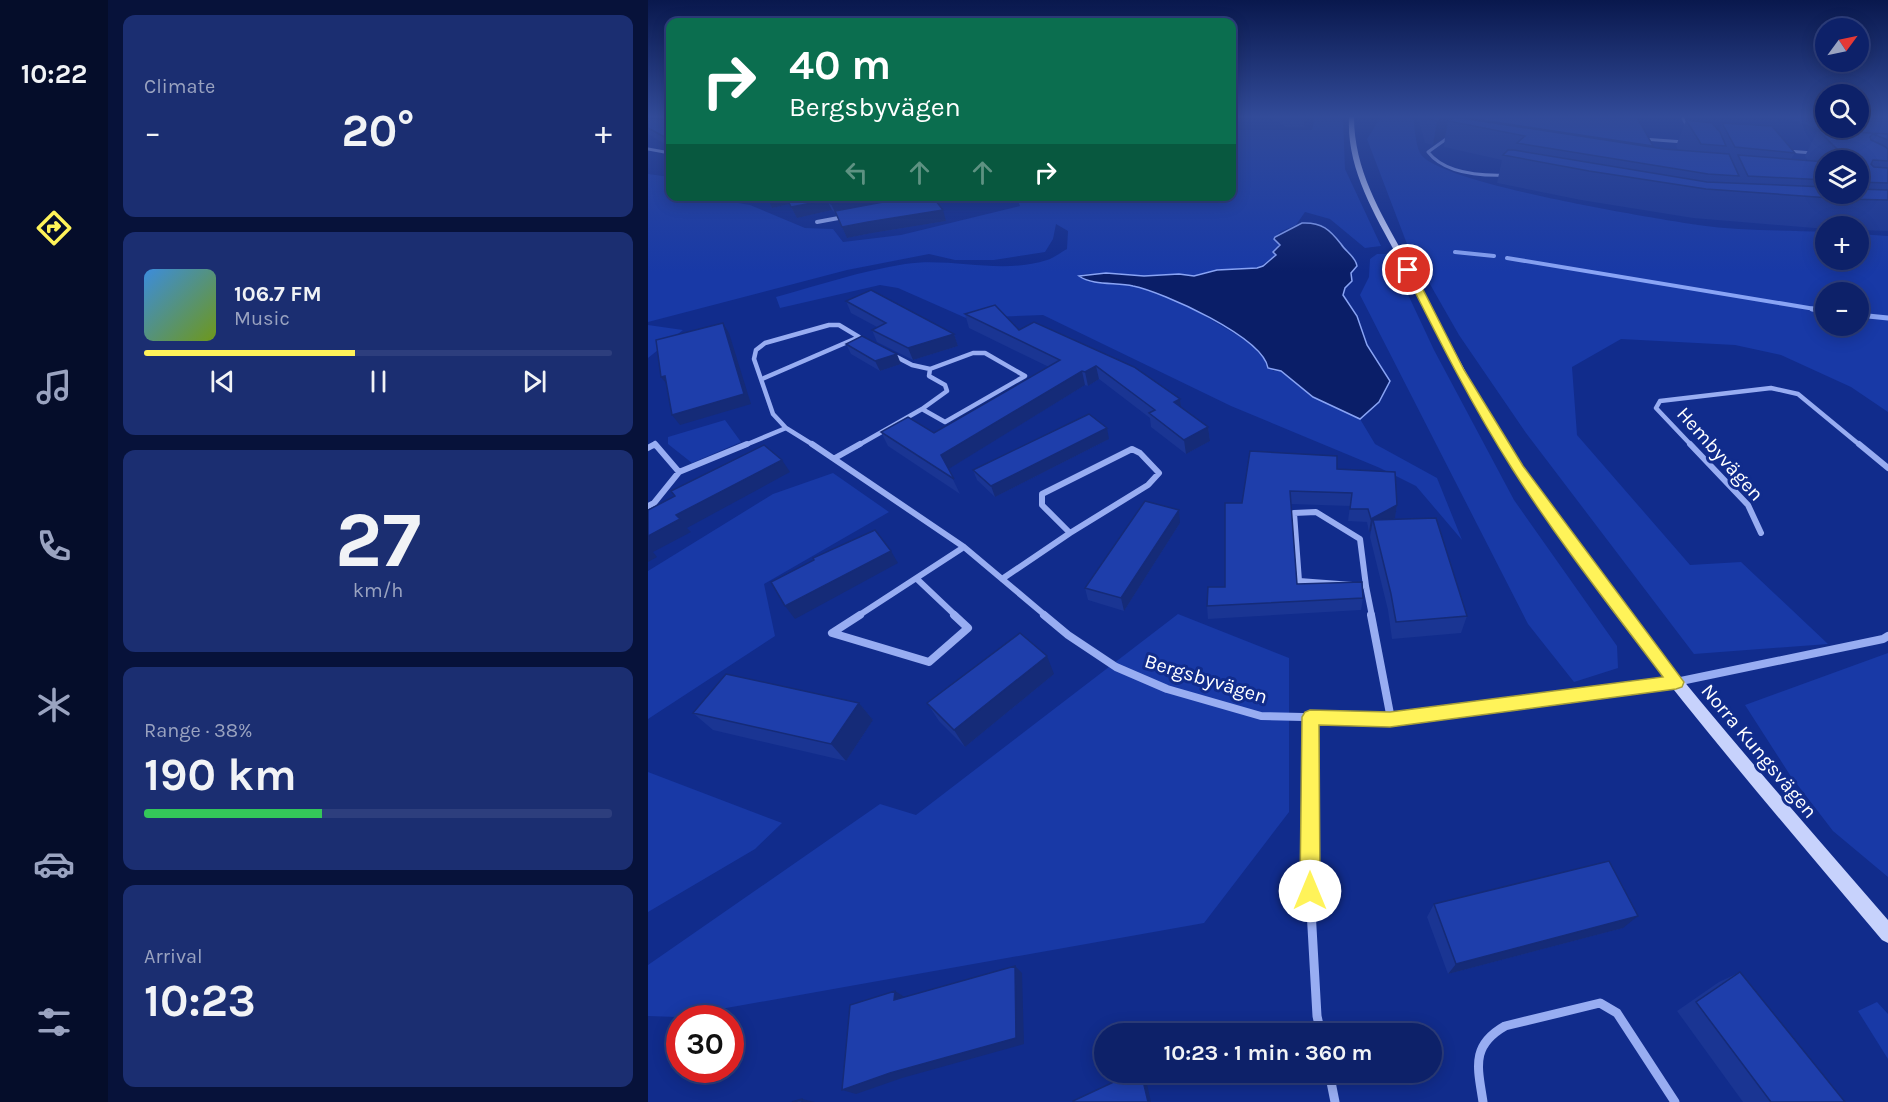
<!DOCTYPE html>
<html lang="en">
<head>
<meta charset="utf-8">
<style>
  body { margin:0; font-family:Karla,sans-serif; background:#1b2e71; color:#f1f3f6; height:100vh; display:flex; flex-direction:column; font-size:22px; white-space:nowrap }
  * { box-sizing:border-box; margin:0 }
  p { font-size:20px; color:#9aa3c0 }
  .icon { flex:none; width:33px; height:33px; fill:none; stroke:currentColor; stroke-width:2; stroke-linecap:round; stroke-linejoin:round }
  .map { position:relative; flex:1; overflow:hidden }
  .side { display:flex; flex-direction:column; gap:15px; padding:15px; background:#07123a; width:540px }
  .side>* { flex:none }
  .guide { position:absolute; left:18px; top:18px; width:570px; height:183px; border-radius:12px; box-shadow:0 3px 15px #0003,0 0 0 2px #2d3e7d; background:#0b6e4f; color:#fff; overflow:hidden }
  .needle { width:39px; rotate:57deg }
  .tools { position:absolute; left:1167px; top:18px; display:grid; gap:12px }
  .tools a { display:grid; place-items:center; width:54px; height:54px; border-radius:50%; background:#0d2169; box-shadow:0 3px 15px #0003,0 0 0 2px #2d3e7d; font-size:30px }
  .speed { position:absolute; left:18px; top:1005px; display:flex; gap:12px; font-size:30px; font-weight:700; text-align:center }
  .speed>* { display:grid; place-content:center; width:78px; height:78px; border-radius:50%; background:#0d2169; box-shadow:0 3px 15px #0003,0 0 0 2px #2d3e7d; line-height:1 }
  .speed .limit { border:9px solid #d22; background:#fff; color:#111 }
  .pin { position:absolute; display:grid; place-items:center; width:51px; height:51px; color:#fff; margin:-26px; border:3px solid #fff; border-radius:50%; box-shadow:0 2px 6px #0007 }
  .me { position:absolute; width:66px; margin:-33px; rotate:0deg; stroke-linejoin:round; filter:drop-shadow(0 0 4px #0008) }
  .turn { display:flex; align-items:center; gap:21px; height:126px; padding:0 24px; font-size:27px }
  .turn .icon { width:78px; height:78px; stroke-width:2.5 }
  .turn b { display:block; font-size:42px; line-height:51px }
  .lanes { display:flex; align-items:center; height:57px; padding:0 24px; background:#0003; justify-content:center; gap:30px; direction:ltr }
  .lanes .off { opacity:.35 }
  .big { font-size:45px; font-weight:700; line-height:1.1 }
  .side .card { flex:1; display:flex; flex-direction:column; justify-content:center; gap:9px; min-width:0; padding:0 21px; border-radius:12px; background:#1b2e71 }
  .side .dial { align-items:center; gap:0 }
  .dial b { font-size:78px; line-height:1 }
  .song { display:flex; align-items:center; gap:18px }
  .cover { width:72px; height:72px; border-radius:9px; background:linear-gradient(135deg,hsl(210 70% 55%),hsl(80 70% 35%)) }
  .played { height:6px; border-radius:3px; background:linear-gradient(90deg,#fff359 45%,#2d3e7d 45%) }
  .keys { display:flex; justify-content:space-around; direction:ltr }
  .heat { display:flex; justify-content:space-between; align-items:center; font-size:33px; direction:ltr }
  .charge { height:9px; border-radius:4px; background:linear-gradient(90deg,#34c759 38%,#2d3e7d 0) }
  .trip { position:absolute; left:446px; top:1023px; width:348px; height:60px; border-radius:30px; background:#0d2169; box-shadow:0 3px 15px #0003,0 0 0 2px #2d3e7d; font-weight:700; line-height:60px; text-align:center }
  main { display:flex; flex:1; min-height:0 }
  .menu { display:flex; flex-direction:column; width:108px; justify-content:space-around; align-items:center; background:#050d2a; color:#9aa3c0 }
  .menu .icon { width:42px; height:42px }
  .menu .on { color:#fff359 }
  .menu b { font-size:27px; color:#f1f3f6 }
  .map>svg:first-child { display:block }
</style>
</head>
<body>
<main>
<nav class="menu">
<b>10:22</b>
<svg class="icon on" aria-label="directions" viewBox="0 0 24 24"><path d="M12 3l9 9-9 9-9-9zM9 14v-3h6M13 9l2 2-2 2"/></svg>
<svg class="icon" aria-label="music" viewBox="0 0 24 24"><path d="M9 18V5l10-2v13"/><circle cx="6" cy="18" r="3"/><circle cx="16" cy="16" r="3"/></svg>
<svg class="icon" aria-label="phone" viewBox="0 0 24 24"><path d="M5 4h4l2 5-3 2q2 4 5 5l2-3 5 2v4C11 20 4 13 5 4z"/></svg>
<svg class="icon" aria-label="climate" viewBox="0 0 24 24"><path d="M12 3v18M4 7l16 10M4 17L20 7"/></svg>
<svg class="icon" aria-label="car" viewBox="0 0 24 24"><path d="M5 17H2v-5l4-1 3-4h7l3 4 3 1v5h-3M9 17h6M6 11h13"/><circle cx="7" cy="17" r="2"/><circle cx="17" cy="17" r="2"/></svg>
<svg class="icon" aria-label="filters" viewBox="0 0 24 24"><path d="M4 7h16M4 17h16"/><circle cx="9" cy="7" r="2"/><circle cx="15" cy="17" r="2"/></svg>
</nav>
<section class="side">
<div class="card"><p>Climate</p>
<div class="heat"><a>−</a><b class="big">20°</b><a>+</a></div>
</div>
<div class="card">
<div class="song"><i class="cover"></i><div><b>106.7 FM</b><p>Music</p></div></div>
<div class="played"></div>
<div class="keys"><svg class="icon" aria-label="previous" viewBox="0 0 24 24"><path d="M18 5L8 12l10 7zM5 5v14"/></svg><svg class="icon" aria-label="pause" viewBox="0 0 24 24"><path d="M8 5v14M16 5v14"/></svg><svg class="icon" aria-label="next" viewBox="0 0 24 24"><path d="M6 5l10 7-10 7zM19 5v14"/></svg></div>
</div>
<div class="card dial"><b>27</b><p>km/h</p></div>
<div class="card"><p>Range · 38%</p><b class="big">190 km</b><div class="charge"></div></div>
<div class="card"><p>Arrival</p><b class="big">10:23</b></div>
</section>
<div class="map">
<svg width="1240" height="1102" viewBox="0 0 1240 1102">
  <rect width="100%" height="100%" fill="#112c8c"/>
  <path fill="#1839a6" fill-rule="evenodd" d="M667,117H695L697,169L733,246L717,248L682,219L657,212L648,225L632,232L626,239L632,245L629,255L609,268L569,270L546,276L531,274L496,276L466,273L434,274C450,285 468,281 487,286C513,292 539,305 562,319C589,336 608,342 625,371H633L665,397L712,419L727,444L789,478L814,540L768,486L732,468L583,406L395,315L318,318L250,288L232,285L132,308L128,297C171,285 213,271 257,264C304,257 353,275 399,260C406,258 413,252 419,249L420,231L408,224L405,239L397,252L346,260H307L281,254L199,270L0,322V174L22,177V196L84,197L85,202L102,205L157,228L185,229L195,242L253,235L372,206L368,197L584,196V130H664Z
    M733,117H765C767,127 767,143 772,153C787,183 1009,219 1050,225C1092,231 1136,230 1177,232L1178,260H1210L1211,234L1240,236V412L1203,387L1133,355L1087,345L973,339L924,367L929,435L1042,565L1093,562L1180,644L1046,654L878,433L811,335L759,244L719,139ZM1178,292H1210V326H1178Z
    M1135,117H1177L1178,128H1210L1211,117H1240V152Z
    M729,254H741L786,350L866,500L969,646L970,668L926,682L880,624L712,295L721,277L722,259Z
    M0,325L35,330L0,358Z
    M77,420L93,442L44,463L20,444V437Z
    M185,473L241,512L116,584L127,636L0,719V571L125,494Z
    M530,614L641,658V812L556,923L28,1017L0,1016V965L232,804L268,815Z
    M1240,653V877L1185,831L1142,775L1097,705Z
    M0,772L134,823L107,849L0,912Z
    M1229,1002L1240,1014V1059L1210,1011Z"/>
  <path fill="#0a1e68" stroke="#89a4f5" stroke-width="1.5" d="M654,223C674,222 682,230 693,244C698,252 708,257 709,266L703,273L704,281L697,288L695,295L709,316L719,345L742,381L731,402L712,419L665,397L633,371L620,368C615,337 515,292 485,286C469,282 445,286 431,276L458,273L496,276L531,274L546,276L569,270L609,268L615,266L628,255L625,252L632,245L626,239L627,237Z"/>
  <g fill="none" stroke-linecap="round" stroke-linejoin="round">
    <path stroke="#89a4f5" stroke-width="4" d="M807,252L846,256
      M859,258L1173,310"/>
    <path stroke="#89a4f5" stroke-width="5" d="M1164,309L1178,311
      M1210,315L1240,318"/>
    <path stroke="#98adf2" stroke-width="3" d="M1034,117L1041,129
      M801,137L780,152C797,174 833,176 859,175
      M995,139L1036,142
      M0,149L22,153
      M1139,151L1165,153
      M280,203L293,196"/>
    <path stroke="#98adf2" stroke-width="4" d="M280,203L283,201
      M169,222L196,217"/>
    <path stroke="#98adf2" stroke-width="4.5" d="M325,353H337L377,376L297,422L274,409L299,391L297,385L281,376L282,369Z
      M243,354L264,365L282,369
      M114,379L211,337L191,325H181L117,343L108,350L106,359L125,414L138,428L167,446
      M4,446H8
      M95,446L138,428
      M209,446L274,409
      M1044,446L1008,408L1012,401L1123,388L1150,394L1213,446"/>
    <path stroke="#98adf2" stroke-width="6" d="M7,444L31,472
      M164,444L316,547L398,616
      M1042,444L1100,505L1113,533
      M1211,444L1240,468
      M0,448L7,444
      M484,449L492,453L511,473L500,485L422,533L394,505V494Z
      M187,458L212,444
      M0,506L6,503L31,472L99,444
      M668,512L712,539L718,586L651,581L646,513Z
      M269,579L308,616
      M354,579L422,533
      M718,586L724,616
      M210,616L316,547"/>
    <path stroke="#98adf2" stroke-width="8" d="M212,615L184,633L281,662L320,628L306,615
      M396,615L420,635L468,667L519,689L613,716L743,719L1028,682L1235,639L1240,636
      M723,615L743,719
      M662,717V832"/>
    <path stroke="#98adf2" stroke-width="9" d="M662,830V892L669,1016L673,1034
      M681,1072L687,1102
      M835,1102C830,1068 822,1046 857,1026L952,1003L969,1013L1027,1102"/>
    <path fill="#c7d2fc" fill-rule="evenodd" d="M701,117H706C706,178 742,227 769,279C802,342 834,407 875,467C983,628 1113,773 1240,920V943L1234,940C1106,788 974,637 866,470C826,408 794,343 761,278C735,227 698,176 701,117Z"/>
  </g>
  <path fill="#1a3593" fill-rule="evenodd" d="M0,117H22V147L0,134Z
    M627,117H661L656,127H638L627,120Z
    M770,117H801L800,121L801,117H989L1005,147L1030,150L1028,146L1038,120L1071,131L1074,123L1147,153L1143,159L1160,161L1157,156L1170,130L1201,137L1204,132L1240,134V231L1210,230V226H1178V229L1045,218L933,200L849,183L854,160L796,147L797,137L785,145L777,143ZM1178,160H1210V194H1178Z
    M118,196H284L298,221L224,233L199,238L188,214L184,210L149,218L141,204L124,208Z
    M198,301L306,334L310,346L265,360L229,342L224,330L229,327L203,313Z
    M317,314L371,330L532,399L533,407L560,427L562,441L538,454L503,427L502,418L451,379L440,386L437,385L300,469L312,494L240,446L233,432L286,433L401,367L321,328Z
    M198,344L253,364L232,371L203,354Z
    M461,439L347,497L329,480L325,470Z
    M689,469L749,505L747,518L745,519L819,616L813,633L744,639L740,610L722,537L723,531L721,532L719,522L700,521L702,506L643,504L649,584L715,598L713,610L560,619L559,606L577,587L594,503Z
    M532,523L476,611L440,600L437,588Z
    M406,674L317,747L291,721L279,703Z
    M211,703L225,720L198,761L65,730L45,713Z
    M786,904L975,928L800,974L779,917Z
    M1092,972L1197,1102H1095L1029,1011L1071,982Z"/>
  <path fill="#152b78" d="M6,117H22V121L3,118Z
    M657,117H661L656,127Z
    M795,117H801L797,137L785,145L789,121Z
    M122,196H138L141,204L124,208L119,197Z
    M222,196H279V197L188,214L183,204Z
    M179,200L184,210L149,218L143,207Z
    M295,210L298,221L224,233L199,238L194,227L220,222Z
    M75,323L81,333L103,404L32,425L24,415Z
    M306,334L310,346L265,360L260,348Z
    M249,354L253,364L232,371L227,361Z
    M448,366L451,379L440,386L437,372Z
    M434,371L437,385L299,470L293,455Z
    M17,376L21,387L13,377Z
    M532,399L534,414L526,402Z
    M560,427L562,441L538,454L536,440Z
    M459,428L461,439L347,497L343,486Z
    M134,460L142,472L39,528L43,532L5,552L9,557L0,562V536L28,515Z
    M749,505L747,518L727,529L725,520L723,531L721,532L723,519Z
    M531,510L532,523L476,611L473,598Z
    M243,551L250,563L147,619L137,606Z
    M399,656L406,674L317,747L306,730Z
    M211,703L225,720L198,761L183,744Z
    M990,916L975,928L800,974L808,964Z
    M367,966L374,973L376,1044L254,1078L208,1094L194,1090L242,1073Z
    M247,991L258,998L246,1000Z
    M493,1072H495L497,1075L503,1102H500Z
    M154,1099L167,1102H154Z"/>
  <path fill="#1e3eab" stroke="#152b78" stroke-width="1.5" d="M0,117H6L3,118L22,120V140L0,128Z
    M780,117H795L789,121L781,119Z
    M807,117L1016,149L1081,154L1091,176L1060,174L869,143L877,136L800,121Z
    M813,117H989L1005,146Z
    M1038,120L1064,123L1072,132L1078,146L1053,144Z
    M1074,123L1124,126L1147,153L1087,147Z
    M1170,130L1194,131L1201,137L1204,132L1240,134V140L1225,134L1222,137L1223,140L1236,146L1240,149V161L1225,160L1223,164L1226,167L1240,168V183L1210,182V160H1200Z
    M860,150H866L1059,182L1178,187V194H1210V189L1240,190V200L1196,199L1058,189L941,171L855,155Z
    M1090,155L1178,162V180L1100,176Z
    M138,196H222L183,204L179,200L143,207Z
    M267,196H284L295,210L220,222L194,227L187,211Z
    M223,290L306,334L260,348L224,330L238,323L198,301Z
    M347,305L371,330L386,322L486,367L532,399L526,402L560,427L536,440L501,413L507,410L448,366L437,372L434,371L293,455L306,479L233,432L260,417L286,433L412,360L317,314Z
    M75,323L96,394L24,415L17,376L13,377L8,340Z
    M214,336L249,354L227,361L198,344Z
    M441,414L459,428L343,486L325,470Z
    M116,445L134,460L28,515L32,519L0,536V510L27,496L23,491Z
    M602,451L689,456V469L747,472L749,505L723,519L720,509H702L704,493L642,491L649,584L714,582L715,598L559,606L560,587H577V503H594Z
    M497,501L531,510L473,598L437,588Z
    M788,518L819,616L748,622L743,594L725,520Z
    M227,530L243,551L137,606L123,582L166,560L165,558Z
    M372,633L399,656L306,730L279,703Z
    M78,674L211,703L183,744L45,713Z
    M961,861L990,916L808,964L786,904Z
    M367,966L368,1038L242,1073L194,1090L202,1005L247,991L246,1000Z
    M1092,972L1197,1102H1123L1048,1002Z
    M487,1072H493L500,1102H425V1101Z
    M154,1099V1102H144Z"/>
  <linearGradient id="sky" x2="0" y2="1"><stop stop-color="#09184d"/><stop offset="0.43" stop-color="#324b99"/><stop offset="1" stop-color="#324b99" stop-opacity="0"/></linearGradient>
  <rect width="1240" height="271" fill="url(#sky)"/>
  <path fill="#fff359" stroke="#a69e3a" stroke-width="1.5" d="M757,268L765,270L816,370L875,466L1036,682L1034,687L1028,689L742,727L671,725L672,891L669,898L662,901L655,898L652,891L654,717L657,712L662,710L742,712L1015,677C964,609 911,542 865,470C824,406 790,338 756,270Z"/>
  <g text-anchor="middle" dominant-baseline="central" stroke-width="6" stroke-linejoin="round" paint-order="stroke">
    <g font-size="20" fill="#fff" stroke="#112c8c">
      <text transform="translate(1072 454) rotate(48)">Hembyvägen</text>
      <text transform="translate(558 679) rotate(17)">Bergsbyvägen</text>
      <text transform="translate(1111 751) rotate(50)">Norra Kungsvägen</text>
    </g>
  </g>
</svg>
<div class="tools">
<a><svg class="needle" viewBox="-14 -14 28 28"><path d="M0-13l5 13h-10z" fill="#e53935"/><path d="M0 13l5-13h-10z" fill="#9aa3c0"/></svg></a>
<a><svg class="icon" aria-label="search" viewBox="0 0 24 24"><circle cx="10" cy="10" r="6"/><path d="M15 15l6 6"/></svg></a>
<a><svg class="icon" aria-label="layers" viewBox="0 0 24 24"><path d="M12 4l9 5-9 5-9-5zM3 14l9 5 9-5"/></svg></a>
<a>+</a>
<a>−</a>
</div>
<div class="speed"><div class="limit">30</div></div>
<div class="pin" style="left:760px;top:270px;background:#d93025"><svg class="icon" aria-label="arrive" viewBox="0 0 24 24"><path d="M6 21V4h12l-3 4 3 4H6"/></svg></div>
<svg class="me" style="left:662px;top:891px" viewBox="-20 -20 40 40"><circle r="19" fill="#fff"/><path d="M0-13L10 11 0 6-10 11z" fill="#fff359"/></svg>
<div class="trip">10:23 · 1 min · 360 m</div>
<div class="guide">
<div class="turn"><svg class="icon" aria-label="right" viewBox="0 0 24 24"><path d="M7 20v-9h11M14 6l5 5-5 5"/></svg><div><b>40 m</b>Bergsbyvägen</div></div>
<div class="lanes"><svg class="icon off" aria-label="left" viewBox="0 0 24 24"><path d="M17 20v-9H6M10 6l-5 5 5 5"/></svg><svg class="icon off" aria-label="ahead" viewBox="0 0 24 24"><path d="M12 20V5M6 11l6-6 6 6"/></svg><svg class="icon off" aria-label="ahead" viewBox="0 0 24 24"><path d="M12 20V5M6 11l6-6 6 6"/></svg><svg class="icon" aria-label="right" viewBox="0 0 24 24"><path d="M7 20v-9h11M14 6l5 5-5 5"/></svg></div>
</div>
</div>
</main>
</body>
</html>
